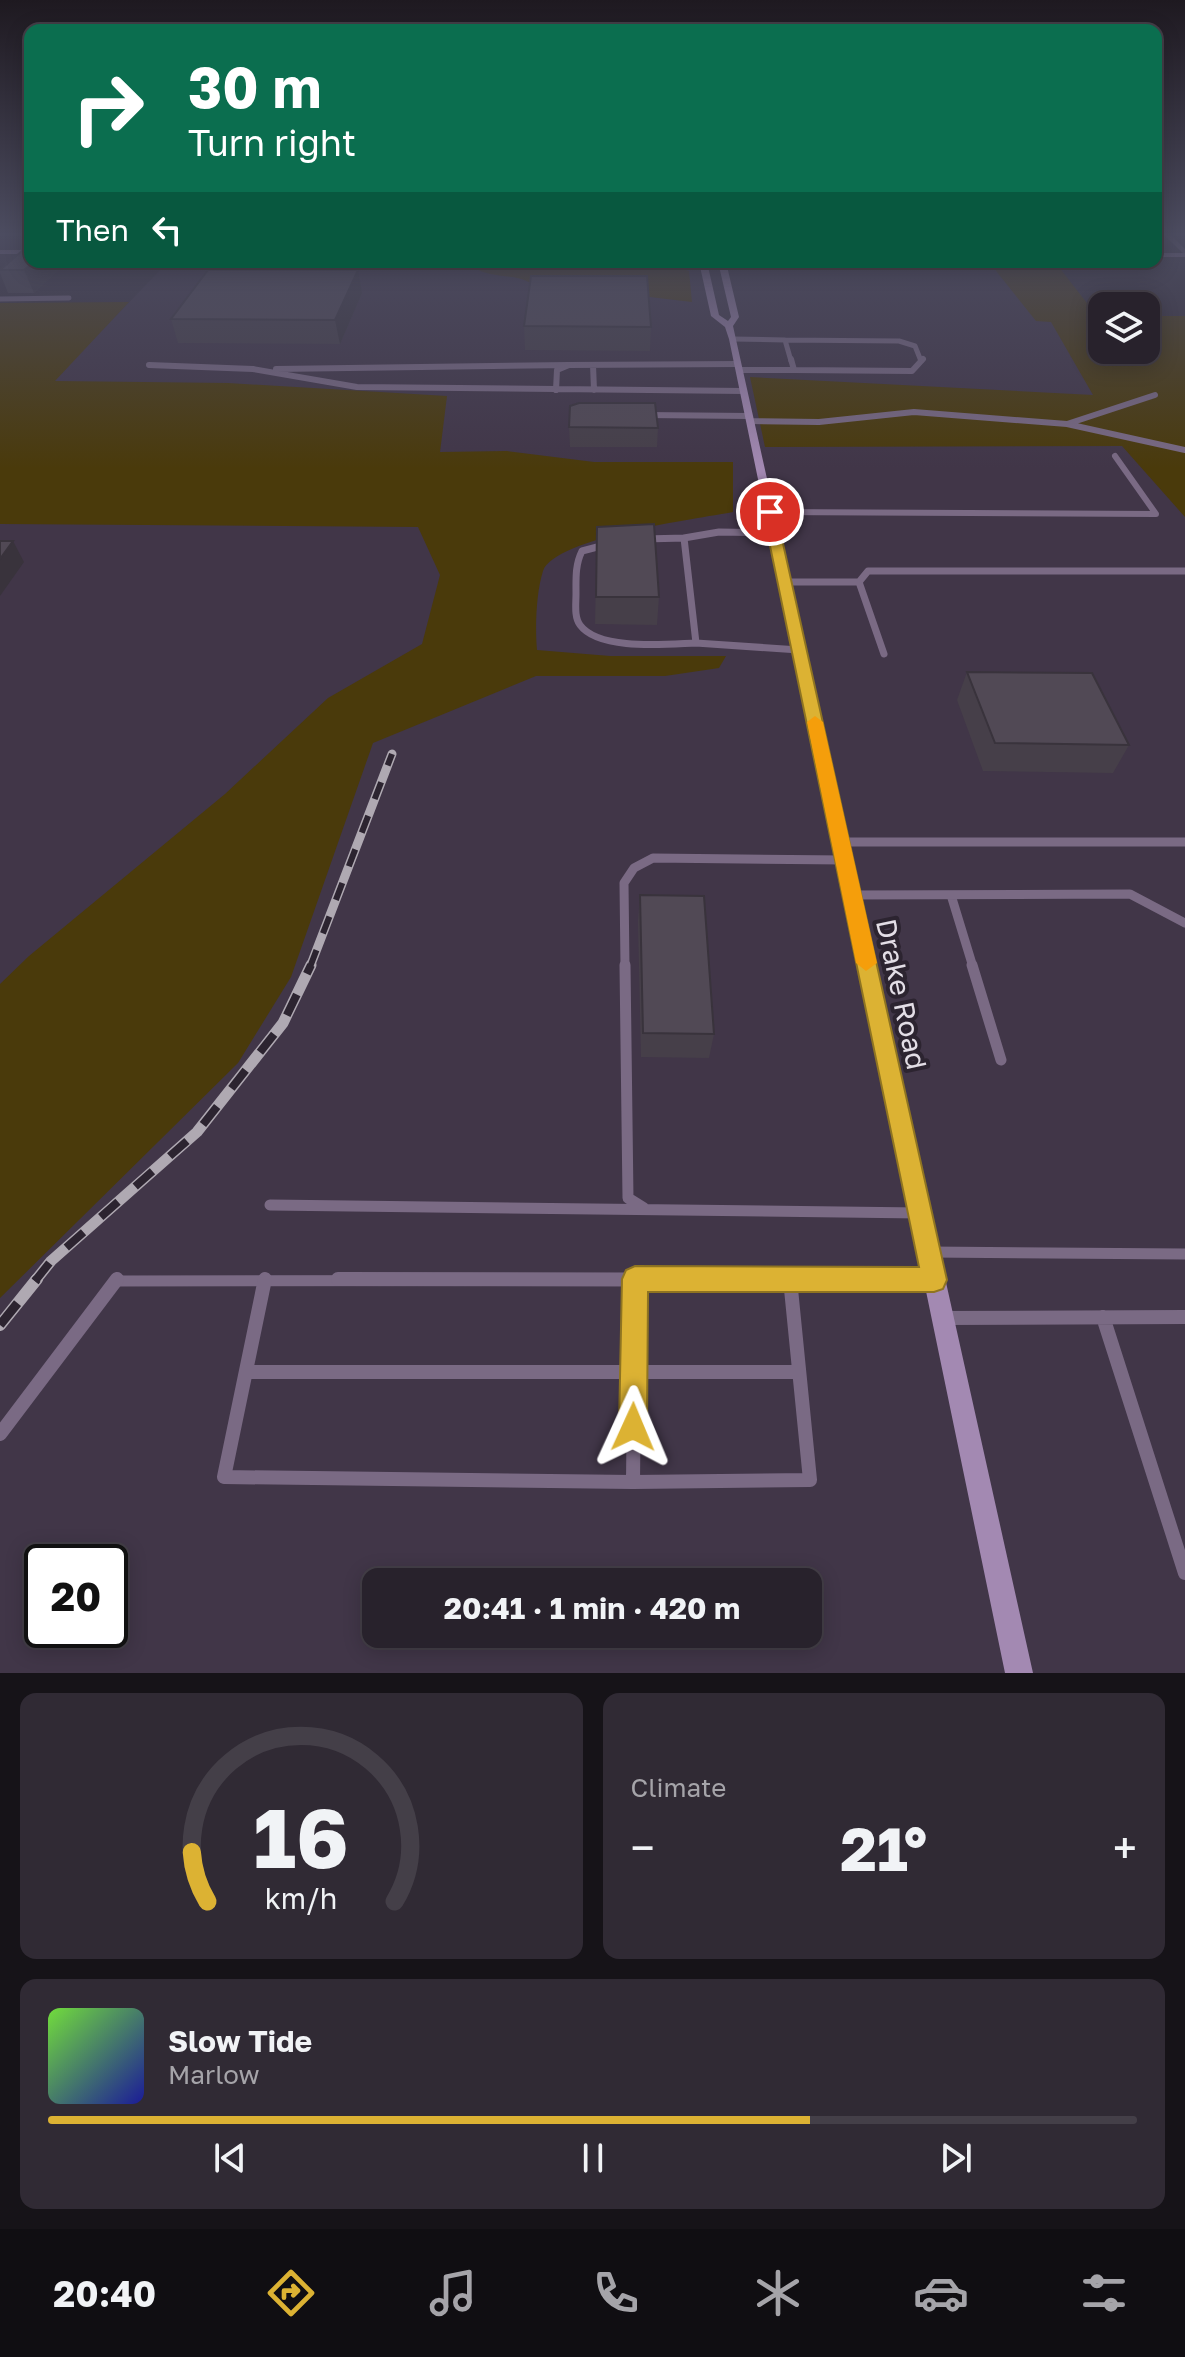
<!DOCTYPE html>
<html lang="en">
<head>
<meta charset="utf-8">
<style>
  body { margin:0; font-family:"Golos Text",sans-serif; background:#302a34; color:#f1f3f6; height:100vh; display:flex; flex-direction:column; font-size:30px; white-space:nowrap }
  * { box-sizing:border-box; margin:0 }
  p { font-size:26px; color:#a5a4a9 }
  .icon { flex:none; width:44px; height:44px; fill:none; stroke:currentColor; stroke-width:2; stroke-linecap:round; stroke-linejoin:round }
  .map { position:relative; height:1673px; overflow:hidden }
  .panel { display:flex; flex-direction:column; gap:20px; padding:20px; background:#161318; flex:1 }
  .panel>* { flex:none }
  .guide { position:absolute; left:24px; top:24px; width:1138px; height:244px; border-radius:16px; box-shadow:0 4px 20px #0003,0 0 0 2px #443f48; background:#0b6e4f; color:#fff; overflow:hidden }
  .buttons { position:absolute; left:1088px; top:292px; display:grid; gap:16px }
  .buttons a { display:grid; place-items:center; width:72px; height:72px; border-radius:16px; background:#28222c; box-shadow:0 4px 20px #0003,0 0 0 2px #443f48; font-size:40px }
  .speed { position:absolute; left:24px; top:1544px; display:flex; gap:16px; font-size:40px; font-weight:700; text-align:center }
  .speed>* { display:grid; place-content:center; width:104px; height:104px; border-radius:50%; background:#28222c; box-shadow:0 4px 20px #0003,0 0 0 2px #443f48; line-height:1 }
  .speed .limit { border:4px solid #111; border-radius:12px; background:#fff; color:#111 }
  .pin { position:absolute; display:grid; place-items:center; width:68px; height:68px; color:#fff; margin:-34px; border:4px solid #fff; border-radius:50%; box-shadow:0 2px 8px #0007 }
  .me { position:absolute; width:88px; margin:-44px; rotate:1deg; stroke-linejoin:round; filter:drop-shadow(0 0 6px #0008) }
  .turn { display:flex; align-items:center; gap:28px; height:168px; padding:0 32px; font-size:36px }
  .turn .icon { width:104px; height:104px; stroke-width:2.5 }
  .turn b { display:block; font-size:56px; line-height:68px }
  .then { display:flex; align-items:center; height:76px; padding:0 32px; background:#0003; gap:16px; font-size:30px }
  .big { font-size:60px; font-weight:700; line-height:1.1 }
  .panel .widget { flex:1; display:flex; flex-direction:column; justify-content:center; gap:12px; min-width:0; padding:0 28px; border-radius:16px; background:#302a34 }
  .panel .dial { align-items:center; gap:0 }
  .dial svg { height:208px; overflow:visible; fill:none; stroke:#443f48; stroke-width:7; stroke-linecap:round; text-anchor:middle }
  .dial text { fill:#f1f3f6; stroke:none }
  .song { display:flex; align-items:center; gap:24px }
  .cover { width:96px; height:96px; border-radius:12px; background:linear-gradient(135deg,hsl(100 70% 55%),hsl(240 70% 35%)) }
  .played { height:8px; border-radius:4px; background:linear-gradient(90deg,#dcb233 70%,#443f48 70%) }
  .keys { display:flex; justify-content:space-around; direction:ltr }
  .heat { display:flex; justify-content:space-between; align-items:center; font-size:44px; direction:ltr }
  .panel .tiles { flex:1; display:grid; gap:20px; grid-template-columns:1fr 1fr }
  .widget:last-child { grid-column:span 2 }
  .trip { position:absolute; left:362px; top:1568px; width:460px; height:80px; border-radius:16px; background:#28222c; box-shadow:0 4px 20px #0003,0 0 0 2px #443f48; font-weight:700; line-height:80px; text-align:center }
  .tabs { display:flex; height:128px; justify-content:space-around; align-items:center; background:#100e12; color:#a5a4a9 }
  .tabs .icon { width:56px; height:56px }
  .tabs .selected { color:#dcb233 }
  .tabs b { font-size:36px; color:#f1f3f6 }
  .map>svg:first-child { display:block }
</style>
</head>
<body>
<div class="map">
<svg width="1185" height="1673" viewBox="0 0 1185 1673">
  <rect width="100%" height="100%" fill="#362e3a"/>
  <path fill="#413648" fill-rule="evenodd" d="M168,262H1055L1102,350L1185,431V1673H0V381H53ZM42,1562H110V1630H42ZM376,1582H808V1634H376Z"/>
  <path fill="#4a3a0b" d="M486,262H663L689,271L692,302L531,283C513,273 492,279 475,268L476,264Z
    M989,262H1055L1090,307L1102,312V350H1146V316H1185V517L1122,446L765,447L750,377L1093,395L1051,322L1036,321Z
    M129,302L55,381L228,383L447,396L440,452L507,451L594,462H733V512C696,519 556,537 543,571C536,593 535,628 537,650L610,656H726L719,668L665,676H536L373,743L291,977L238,1063L0,1298V984L29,956L225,794L328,698L422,644L440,575L418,527L0,524V303Z"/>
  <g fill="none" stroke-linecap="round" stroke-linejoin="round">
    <path stroke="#7a6a84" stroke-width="5" d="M0,299L69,298
      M733,339L785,340L791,361
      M785,340L899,341L915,346L921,361"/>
    <path stroke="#7a6a84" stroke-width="6" d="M149,365L253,369L357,387L744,391
      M593,365L594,390
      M276,369L569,365
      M739,370H794L791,359
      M794,370L912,371L923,359
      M556,390L557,370L569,365L738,364
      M1155,395L1067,424L1185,450
      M645,415L749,416
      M750,421L819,422L914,412L1067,424
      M770,512L1156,514L1115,456"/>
    <path stroke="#7a6a84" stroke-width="7" d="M774,533L719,532L684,538L696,643L799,650
      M643,539L686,538
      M605,545L582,551C575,565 576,579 576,594C576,604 574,617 580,625C599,651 667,644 696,643
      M785,582H859L868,571H1185
      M859,582L884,654"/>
    <path stroke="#7a6a84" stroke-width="9" d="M841,842H1185
      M852,895L1130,894L1185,923
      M951,895L973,967
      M625,967L624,883L634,868L653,858L845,860"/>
    <path stroke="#7a6a84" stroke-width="11" d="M625,965L628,1198L644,1208
      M972,965L1001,1060
      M270,1205L920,1213
      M929,1252L1185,1254
      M115,1281L934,1280"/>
    <path stroke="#7a6a84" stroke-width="14" d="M265,1279L224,1477L633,1482L635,1279
      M338,1279L934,1280
      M1103,1317L1185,1573
      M943,1318L1185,1317
      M246,1372H799
      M0,1434L117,1279
      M633,1482L810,1480L790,1279"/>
    <path fill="#7a6a84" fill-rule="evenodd" d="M1163,234H1170L1185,249V255Z"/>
    <path fill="#a389b2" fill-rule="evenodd" d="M0,250H30V254H0Z
      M1156,253H1185V257H1156Z
      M699,262H707L719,315L728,321L731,317L718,262H726L739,317L733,326L1033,1673H1005L729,339L725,327L711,316Z"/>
    <g stroke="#afa9b2" stroke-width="9">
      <path id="rail-far2" d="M310,967L392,754"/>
    </g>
    <g stroke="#afa9b2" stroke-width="11">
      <path id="rail-far1" d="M35,1281L51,1261L197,1132L283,1023L311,965"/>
    </g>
    <g stroke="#afa9b2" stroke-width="12">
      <path id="rail" d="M0,1325L37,1279"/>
    </g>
    <use href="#rail-far2" stroke="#2c2430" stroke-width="6" stroke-dasharray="18" stroke-linecap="butt"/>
    <use href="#rail-far1" stroke="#2c2430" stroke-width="8" stroke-dasharray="23" stroke-linecap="butt"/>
    <use href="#rail" stroke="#2c2430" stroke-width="9" stroke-dasharray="28" stroke-linecap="butt"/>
  </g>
  <path fill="#463f49" d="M30,262H63L64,265L34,293H8L0,273V269Z
    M358,270L362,293L340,344L178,343L171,319Z
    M524,326L651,327L650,351L525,350Z
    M569,427L658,428L657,447H570Z
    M597,527L659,597L657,625L595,624Z
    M967,672L1129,745L1113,773L983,771L957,700Z
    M640,895L714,1034L709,1058L641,1057L638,922Z"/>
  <path fill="#39333c" d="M34,262H63L64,265L34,293L24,270Z
    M358,270L362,293L340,344L335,320Z
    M13,541L24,562L0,596V559Z"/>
  <path fill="#514955" stroke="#39333c" stroke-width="2" d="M30,244V262H34L24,270H0Z
    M208,270H358L335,320L171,319Z
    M531,276H647L651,327L524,326Z
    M579,403H655L658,428L569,427L570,406Z
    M654,524L659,597H596L597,527Z
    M0,541H13L0,559Z
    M967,672L1092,673L1129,745L995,743Z
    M640,895L704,896L714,1034L643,1033Z"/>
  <linearGradient id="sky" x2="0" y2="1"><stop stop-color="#1e1920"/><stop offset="0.5" stop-color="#4c4c60"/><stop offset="1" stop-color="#4c4c60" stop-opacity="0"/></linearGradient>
  <rect width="1185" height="468" fill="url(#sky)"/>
  <path fill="#dcb233" stroke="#8f7421" stroke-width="2" d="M770,508L776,512L947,1280L943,1289L934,1292H648L647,1427L643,1437L633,1441L623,1437L619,1427L622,1279L626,1270L635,1266L919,1267L763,512Z"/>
  <path fill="#f59e0b" d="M815,716L823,722L877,963L866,971L856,963L807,722Z"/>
  <g text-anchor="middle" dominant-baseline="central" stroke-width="8" stroke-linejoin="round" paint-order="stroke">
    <g font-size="28" fill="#e3dee6" stroke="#2c2430">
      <text transform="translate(902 994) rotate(78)">Drake Road</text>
    </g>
  </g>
</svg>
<div class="buttons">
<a><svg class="icon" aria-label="layers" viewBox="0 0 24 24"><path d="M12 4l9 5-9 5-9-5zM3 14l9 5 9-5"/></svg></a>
</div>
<div class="speed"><div class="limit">20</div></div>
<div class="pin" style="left:770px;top:512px;background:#d93025"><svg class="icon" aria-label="arrive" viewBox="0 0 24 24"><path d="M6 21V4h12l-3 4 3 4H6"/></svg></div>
<svg class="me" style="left:633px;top:1427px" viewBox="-20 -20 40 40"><path d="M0-17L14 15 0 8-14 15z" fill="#dcb233" stroke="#fff" stroke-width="4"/></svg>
<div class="trip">20:41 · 1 min · 420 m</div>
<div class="guide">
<div class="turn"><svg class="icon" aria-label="right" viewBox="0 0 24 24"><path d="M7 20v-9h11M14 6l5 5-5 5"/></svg><div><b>30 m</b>Turn right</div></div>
<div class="then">Then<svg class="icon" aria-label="left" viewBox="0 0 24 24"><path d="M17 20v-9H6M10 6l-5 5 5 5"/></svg></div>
</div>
</div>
<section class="panel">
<div class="tiles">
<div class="widget dial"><svg viewBox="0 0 100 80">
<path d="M14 69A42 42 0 1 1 86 69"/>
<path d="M14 69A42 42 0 0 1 8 50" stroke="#dcb233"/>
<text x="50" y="56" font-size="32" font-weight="700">16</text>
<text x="50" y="72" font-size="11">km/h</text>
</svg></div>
<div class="widget"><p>Climate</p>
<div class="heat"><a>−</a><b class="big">21°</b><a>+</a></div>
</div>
<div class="widget">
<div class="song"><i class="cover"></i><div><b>Slow Tide</b><p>Marlow</p></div></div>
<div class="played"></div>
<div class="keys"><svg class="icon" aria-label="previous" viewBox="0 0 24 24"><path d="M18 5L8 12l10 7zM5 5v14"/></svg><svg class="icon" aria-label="pause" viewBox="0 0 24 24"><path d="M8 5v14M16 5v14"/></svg><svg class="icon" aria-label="next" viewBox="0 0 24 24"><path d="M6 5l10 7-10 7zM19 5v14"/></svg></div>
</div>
</div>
</section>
<nav class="tabs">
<b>20:40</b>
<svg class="icon selected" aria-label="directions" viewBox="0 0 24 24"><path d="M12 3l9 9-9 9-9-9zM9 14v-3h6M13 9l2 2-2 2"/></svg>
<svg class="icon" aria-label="music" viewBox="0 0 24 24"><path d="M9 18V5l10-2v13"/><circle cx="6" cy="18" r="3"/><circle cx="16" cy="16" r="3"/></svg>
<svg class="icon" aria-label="phone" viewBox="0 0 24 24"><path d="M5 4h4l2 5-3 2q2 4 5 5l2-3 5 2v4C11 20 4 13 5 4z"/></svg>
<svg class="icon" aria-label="climate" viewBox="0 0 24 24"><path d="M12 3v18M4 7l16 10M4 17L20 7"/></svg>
<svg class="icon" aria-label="car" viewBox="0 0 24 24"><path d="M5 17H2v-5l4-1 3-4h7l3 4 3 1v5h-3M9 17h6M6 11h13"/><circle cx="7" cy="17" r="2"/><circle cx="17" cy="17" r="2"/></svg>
<svg class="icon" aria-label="filters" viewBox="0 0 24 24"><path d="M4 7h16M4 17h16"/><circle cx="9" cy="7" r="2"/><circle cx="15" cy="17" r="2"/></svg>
</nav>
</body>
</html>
